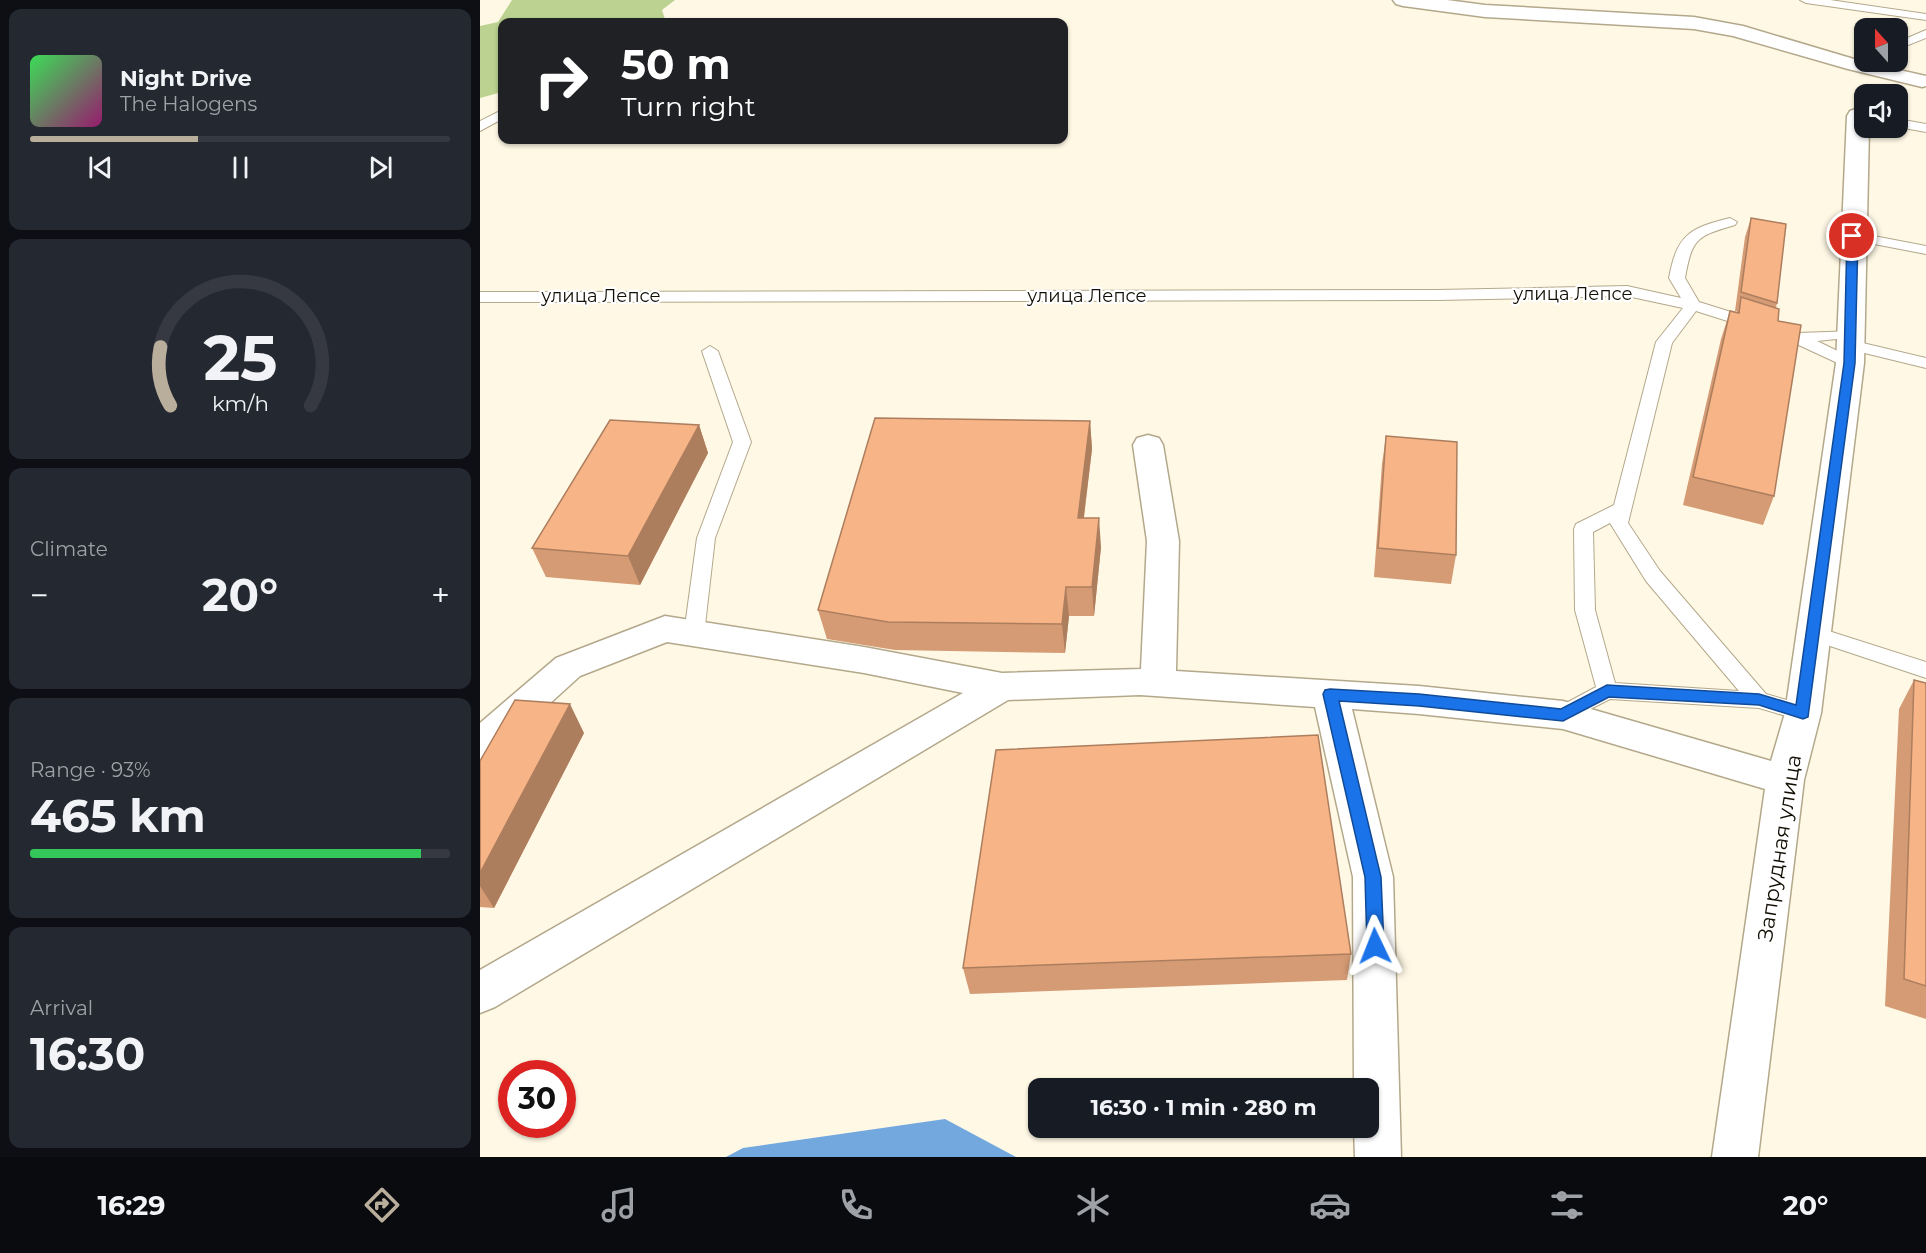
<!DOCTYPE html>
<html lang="en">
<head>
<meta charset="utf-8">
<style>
  body { margin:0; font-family:Montserrat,sans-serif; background:#242831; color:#f1f3f6; height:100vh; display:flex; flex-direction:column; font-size:22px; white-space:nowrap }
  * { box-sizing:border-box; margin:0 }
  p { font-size:20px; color:#9ea1a6 }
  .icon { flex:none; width:33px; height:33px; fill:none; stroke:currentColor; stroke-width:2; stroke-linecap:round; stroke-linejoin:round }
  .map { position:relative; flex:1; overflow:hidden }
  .panel { display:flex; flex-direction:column; gap:9px; padding:9px; background:#0d0f14; width:480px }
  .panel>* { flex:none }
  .hud { position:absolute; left:18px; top:18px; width:570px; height:126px; border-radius:12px; box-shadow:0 2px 4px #0004; background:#202124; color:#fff; overflow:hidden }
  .needle { width:39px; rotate:339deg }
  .controls { position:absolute; left:1374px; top:18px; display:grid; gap:12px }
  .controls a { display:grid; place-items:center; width:54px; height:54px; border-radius:12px; background:#171b24; box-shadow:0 2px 4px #0004; font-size:30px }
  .speed { position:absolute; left:18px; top:1060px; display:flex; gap:12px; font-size:30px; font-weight:700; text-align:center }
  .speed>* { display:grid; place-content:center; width:78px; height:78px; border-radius:50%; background:#171b24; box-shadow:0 2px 4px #0004; line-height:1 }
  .speed .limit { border:9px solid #d22; background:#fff; color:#111 }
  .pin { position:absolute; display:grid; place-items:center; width:51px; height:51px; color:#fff; margin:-26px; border:3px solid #fff; border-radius:50%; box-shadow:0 2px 6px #0007 }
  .me { position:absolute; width:66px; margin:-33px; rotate:358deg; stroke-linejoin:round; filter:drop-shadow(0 0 4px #0008) }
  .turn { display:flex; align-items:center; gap:21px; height:126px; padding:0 24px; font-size:27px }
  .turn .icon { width:78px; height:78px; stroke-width:2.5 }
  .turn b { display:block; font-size:42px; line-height:51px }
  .big { font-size:45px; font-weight:700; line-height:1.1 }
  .panel .tile { flex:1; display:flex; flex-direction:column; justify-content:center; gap:9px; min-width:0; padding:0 21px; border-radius:12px; background:#242831 }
  .panel .dial { align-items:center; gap:0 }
  .dial svg { height:156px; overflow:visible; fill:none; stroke:#363941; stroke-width:7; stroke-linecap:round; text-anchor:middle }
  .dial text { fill:#f1f3f6; stroke:none }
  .song { display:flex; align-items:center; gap:18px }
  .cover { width:72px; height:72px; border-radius:9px; background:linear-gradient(135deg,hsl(130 70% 55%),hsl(320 70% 35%)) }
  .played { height:6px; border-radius:3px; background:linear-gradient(90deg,#b9ad9b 40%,#363941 40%) }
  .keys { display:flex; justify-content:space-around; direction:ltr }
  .heat { display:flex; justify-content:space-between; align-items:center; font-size:33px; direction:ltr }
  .charge { height:9px; border-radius:4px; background:linear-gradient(90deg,#34c759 93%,#363941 0) }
  .trip { position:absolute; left:548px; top:1078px; width:351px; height:60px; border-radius:12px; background:#171b24; box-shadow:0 2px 4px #0004; font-weight:700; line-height:60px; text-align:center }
  .tabs { display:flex; height:96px; justify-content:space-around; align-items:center; background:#090b0e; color:#9ea1a6 }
  .tabs .icon { width:42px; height:42px }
  .tabs .on { color:#b9ad9b }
  .tabs b { font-size:27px; color:#f1f3f6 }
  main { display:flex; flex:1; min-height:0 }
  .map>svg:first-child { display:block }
</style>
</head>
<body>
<main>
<section class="panel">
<div class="tile">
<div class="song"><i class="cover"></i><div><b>Night Drive</b><p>The Halogens</p></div></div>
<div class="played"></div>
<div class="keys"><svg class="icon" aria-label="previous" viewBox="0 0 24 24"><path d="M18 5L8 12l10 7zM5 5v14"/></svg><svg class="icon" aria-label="pause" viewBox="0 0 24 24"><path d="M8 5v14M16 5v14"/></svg><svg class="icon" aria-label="next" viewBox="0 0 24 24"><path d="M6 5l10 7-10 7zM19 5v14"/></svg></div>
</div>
<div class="tile dial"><svg viewBox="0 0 100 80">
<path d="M14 69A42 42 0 1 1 86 69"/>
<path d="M14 69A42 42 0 0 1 9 39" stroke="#b9ad9b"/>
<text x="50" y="56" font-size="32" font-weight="700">25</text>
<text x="50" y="72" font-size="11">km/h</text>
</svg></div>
<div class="tile"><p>Climate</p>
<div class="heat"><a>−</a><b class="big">20°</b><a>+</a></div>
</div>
<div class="tile"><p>Range · 93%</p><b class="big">465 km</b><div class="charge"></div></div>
<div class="tile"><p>Arrival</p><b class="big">16:30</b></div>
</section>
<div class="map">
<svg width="1446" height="1157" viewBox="0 0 1446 1157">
  <rect width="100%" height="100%" fill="#fff8e5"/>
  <path fill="#bbd291" d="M32,0H195L182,10L186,22H22V92L0,98V26L18,22Z"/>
  <path fill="#73a8df" d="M465,1119L536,1157H246L263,1148Z"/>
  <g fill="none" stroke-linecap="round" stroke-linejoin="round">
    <g stroke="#b4a88b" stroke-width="2">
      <path id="lane" d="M1320,0H1350L1446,14V20L1326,3Z
        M1446,30V38L1418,49V42Z
        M22,110V119L0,131V121Z
        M1418,119L1446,124V132L1418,127Z
        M1250,218L1257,222L1255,225C1217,236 1212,238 1205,278L1219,302L1318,333L1376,331L1378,334L1376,337L1337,341L1376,360L1378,363L1376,366H1364L1310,341L1216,311L1192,343L1148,523L1180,571L1286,694L1331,707L1334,713L1331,719L1323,721L1279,708L1130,699L1083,723L1075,721L1072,715L1075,709L1116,687L1095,610L1094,529L1096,524L1134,505L1176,342L1203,308L1147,296L957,300L0,302V292L957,290L1147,286L1201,298L1189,278C1197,235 1209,228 1250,218ZM1130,523L1166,581L1259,691L1135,683L1115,610L1113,532Z
        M1373,232L1446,246V254L1368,239L1366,236Z
        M1370,340L1446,358V368L1364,348L1362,345Z
        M230,346L238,351L271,442L235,538L224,634L221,639L214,641L207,639L204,634L217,538L253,442L222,351Z
        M1333,626L1446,662V678L1326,638L1323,633L1326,628Z"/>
    </g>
    <g stroke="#b4a88b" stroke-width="3">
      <path id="street" d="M913,0H967L1005,5L1214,17L1263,26L1384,62L1446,76V86L1442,87L1368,69L1253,36L1214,29L1005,17L923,6L916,4Z
        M1384,106V128H1389L1384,363L1341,713L1324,780L1278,1157H1232L1285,789L1083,729L939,714L872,709L913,877L921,1157H875L874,1128H888V1089H874L873,877L835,707L660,695L528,700L15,1007L0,1013V970L483,693L384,673L187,642L100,676L13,755L0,760V723L76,658L185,616L384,647L522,673L661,669L667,541L653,445L657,438L668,435L679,438L683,445L699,541L696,671L939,686L1083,701L1291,761L1305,713L1356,363L1367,116L1370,111Z"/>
    </g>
    <use href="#lane" fill="#fff" fill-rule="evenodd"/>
    <use href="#street" fill="#fff" fill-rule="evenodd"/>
  </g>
  <path fill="#d49b74" d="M1271,218L1297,303L1296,308L1298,321L1294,496L1283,525L1203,505L1241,339L1250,311L1257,312V311H1255L1265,237Z
    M610,421L612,449L604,518L621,547L614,616H589L585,653L415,650L347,639L338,610Z
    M219,425L228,453L160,585L66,577L52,548Z
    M906,436L976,555L971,584L894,577L902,464Z
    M1434,680L1446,683V1019L1405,1006L1419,709Z
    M104,733L14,908L0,907V761Z
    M871,954L867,980L490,994L483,968Z"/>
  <path fill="#ad7e5e" d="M610,421L612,449L600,547L598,518Z
    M219,425L228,453L160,585L148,556Z
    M619,518L621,547L614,616L612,587Z
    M586,587L589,616L585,653L582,624Z
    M90,704L104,733L14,908L0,886V873Z"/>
  <path fill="#f7b487" stroke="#ad7e5e" stroke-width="1.5" d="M1271,218L1306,224L1297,303L1261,292Z
    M1261,297L1299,309L1298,321L1321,325L1294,496L1213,477L1250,311L1259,313Z
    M395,418L610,421L598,518H619L612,587H586L582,624L408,622L338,610Z
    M130,420L219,425L148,556L52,548Z
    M906,436L977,442L976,555L898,548Z
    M1434,680L1446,683V986L1424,979Z
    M35,700L90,704L0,873V761Z
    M838,735L871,954L483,968L516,750Z"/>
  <path fill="#1a73e8" stroke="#114b97" stroke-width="1.5" d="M1372,233L1378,236L1375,363L1328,717L1323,719L1279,705L1129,697L1083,721L939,706L859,701L901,877L904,946L901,951L895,954L889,951L887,946L885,877L843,694L845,690L850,689L939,694L1081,709L1127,685L1279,694L1316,705L1364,363L1367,236Z"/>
  <g text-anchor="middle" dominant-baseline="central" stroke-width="4.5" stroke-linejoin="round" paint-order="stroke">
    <g font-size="18" fill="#120e04" stroke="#fff">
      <text x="1093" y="294">улица Лепсе</text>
      <text x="121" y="296">улица Лепсе</text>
      <text x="607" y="296">улица Лепсе</text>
    </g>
    <g font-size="21" fill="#120e04" stroke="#fff">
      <text transform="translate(1299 848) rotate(-81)">Запрудная улица</text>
    </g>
  </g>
</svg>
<div class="controls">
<a><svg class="needle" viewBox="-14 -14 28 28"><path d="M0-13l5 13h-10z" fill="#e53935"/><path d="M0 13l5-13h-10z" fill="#9ea1a6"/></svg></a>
<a><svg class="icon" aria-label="sound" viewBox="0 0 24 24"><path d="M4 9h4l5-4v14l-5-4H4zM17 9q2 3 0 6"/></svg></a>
</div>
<div class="speed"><div class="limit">30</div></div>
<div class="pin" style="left:1372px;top:236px;background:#d93025"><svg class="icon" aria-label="arrive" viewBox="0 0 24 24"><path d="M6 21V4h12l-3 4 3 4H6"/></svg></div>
<svg class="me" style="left:895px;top:946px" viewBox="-20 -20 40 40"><path d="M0-17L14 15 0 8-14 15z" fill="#1a73e8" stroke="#fff" stroke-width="4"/></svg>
<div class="trip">16:30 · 1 min · 280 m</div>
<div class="hud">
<div class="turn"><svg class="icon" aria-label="right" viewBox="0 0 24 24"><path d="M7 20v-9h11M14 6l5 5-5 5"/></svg><div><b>50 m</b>Turn right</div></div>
</div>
</div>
</main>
<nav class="tabs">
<b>16:29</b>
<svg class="icon on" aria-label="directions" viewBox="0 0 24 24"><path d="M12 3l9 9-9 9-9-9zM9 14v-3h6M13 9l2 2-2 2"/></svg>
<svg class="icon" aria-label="music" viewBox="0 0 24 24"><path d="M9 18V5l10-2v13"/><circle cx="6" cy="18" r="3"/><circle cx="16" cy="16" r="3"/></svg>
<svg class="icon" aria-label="phone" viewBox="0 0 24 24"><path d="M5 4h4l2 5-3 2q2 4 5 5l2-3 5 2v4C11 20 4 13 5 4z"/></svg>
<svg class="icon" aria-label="climate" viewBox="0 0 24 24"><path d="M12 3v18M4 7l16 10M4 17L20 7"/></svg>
<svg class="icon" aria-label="car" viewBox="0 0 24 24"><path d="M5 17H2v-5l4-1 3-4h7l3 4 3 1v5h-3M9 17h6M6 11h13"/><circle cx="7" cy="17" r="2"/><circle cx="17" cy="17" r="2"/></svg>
<svg class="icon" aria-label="filters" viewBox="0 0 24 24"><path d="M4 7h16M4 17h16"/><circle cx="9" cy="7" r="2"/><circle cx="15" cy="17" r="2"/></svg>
<b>20°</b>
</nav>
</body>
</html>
